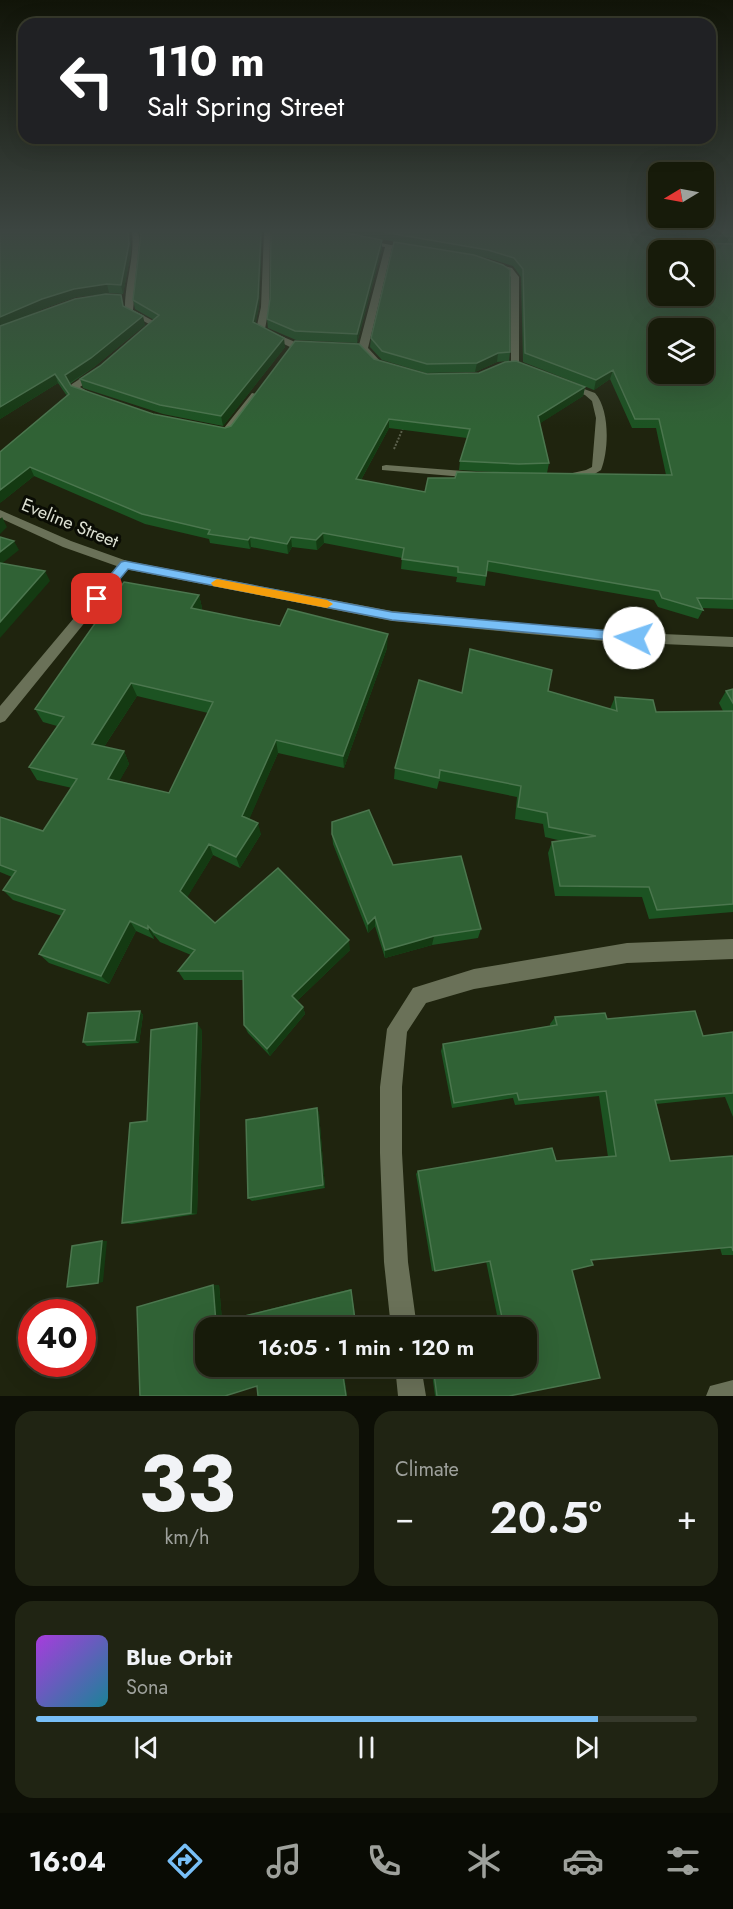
<!DOCTYPE html>
<html lang="en">
<head>
<meta charset="utf-8">
<style>
  body { margin:0; font-family:Jost,sans-serif; background:#202413; color:#f1f3f6; height:100vh; display:flex; flex-direction:column; font-size:22px; white-space:nowrap }
  * { box-sizing:border-box; margin:0 }
  p { font-size:20px; color:#9ea19c }
  .icon { flex:none; width:33px; height:33px; fill:none; stroke:currentColor; stroke-width:2; stroke-linecap:round; stroke-linejoin:round }
  .map { position:relative; height:1396px; overflow:hidden }
  .drawer { display:flex; flex-direction:column; gap:15px; padding:15px; background:#0d0f06; flex:1 }
  .drawer>* { flex:none }
  .banner { position:absolute; left:18px; top:18px; width:698px; height:126px; border-radius:18px; box-shadow:0 6px 24px #0002,0 0 0 2px #36392b; background:#202124; color:#fff; overflow:hidden }
  .needle { width:39px; rotate:260deg }
  .buttons { position:absolute; left:648px; top:162px; display:grid; gap:12px }
  .buttons a { display:grid; place-items:center; width:66px; height:66px; border-radius:12px; background:#171b0a; box-shadow:0 6px 24px #0002,0 0 0 2px #36392b; font-size:30px }
  .speed { position:absolute; left:18px; top:1299px; display:flex; gap:12px; font-size:30px; font-weight:700; text-align:center }
  .speed>* { display:grid; place-content:center; width:78px; height:78px; border-radius:50%; background:#171b0a; box-shadow:0 6px 24px #0002,0 0 0 2px #36392b; line-height:1 }
  .speed .limit { border:9px solid #d22; background:#fff; color:#111 }
  .pin { position:absolute; display:grid; place-items:center; width:51px; height:51px; color:#fff; margin:-26px; border-radius:12px; box-shadow:0 3px 9px #0006 }
  .me { position:absolute; width:66px; margin:-33px; rotate:274deg; stroke-linejoin:round; filter:drop-shadow(0 0 4px #0008) }
  .turn { display:flex; align-items:center; gap:21px; height:126px; padding:0 30px; font-size:27px }
  .turn .icon { width:78px; height:78px; stroke-width:2.5 }
  .turn b { display:block; font-size:42px; line-height:51px }
  .big { font-size:45px; font-weight:600; line-height:1.1 }
  .drawer .tile { flex:1; display:flex; flex-direction:column; justify-content:center; gap:9px; min-width:0; padding:0 21px; border-radius:18px; background:#202413 }
  .drawer .dial { align-items:center; gap:0 }
  .dial b { font-size:78px; line-height:1 }
  .song { display:flex; align-items:center; gap:18px }
  .cover { width:72px; height:72px; border-radius:9px; background:linear-gradient(135deg,hsl(280 70% 55%),hsl(190 70% 35%)) }
  .played { height:6px; border-radius:3px; background:linear-gradient(90deg,#78bff7 85%,#36392b 85%) }
  .keys { display:flex; justify-content:space-around; direction:ltr }
  .heat { display:flex; justify-content:space-between; align-items:center; font-size:33px; direction:ltr }
  .drawer .tiles { flex:1; display:grid; gap:15px; grid-template-columns:1fr 1fr }
  .tile:last-child { grid-column:span 2 }
  .trip { position:absolute; left:195px; top:1317px; width:342px; height:60px; border-radius:18px; background:#171b0a; box-shadow:0 6px 24px #0002,0 0 0 2px #36392b; font-weight:600; line-height:60px; text-align:center }
  .menu { display:flex; height:96px; justify-content:space-around; align-items:center; background:#090b04; color:#9ea19c }
  .menu .icon { width:42px; height:42px }
  .menu .on { color:#78bff7 }
  .menu b { font-size:27px; color:#f1f3f6 }
  .map>svg:first-child { display:block }
</style>
</head>
<body>
<div class="map">
<svg width="733" height="1396" viewBox="0 0 733 1396">
  <rect width="100%" height="100%" fill="#1f240e"/>
  <g fill="none" stroke-linecap="round" stroke-linejoin="round">
    <path stroke="#5c614d" stroke-width="2" stroke-dasharray="2 1.5" stroke-linecap="butt" d="M394,449L404,426"/>
    <path fill="#6a7158" fill-rule="evenodd" d="M132,232H138L140,242L133,310L159,324L144,336L140,333L149,324L125,311C124,284 135,259 132,232Z
      M264,232H270L269,307L265,329L295,342L316,344V348L290,347L256,330L261,307Z
      M360,239L417,250L413,252L392,248L368,348L381,362L387,363V367C374,369 369,360 360,351L343,350L339,347L343,344L359,345L385,247L360,243Z
      M490,262L512,268L519,277V367L511,365V277L506,272L490,266Z
      M95,369L103,371L80,387L94,395V399L76,394L70,386L72,384Z
      M565,382L595,393C610,410 609,450 601,470L593,475L563,481L557,478L559,476L586,470L592,467L596,418L592,401L585,395L562,387V383Z
      M252,393L260,395L231,434L212,432V428H224Z
      M386,465L476,472L482,475L476,478L382,470V466Z"/>
    <path fill="#6a7158" fill-rule="evenodd" d="M125,561L129,562L131,565L129,568L5,721L0,723V706L121,562Z
      M733,939V959L627,963L474,989L426,1003L407,1032L402,1087V1153L408,1262L417,1328H391L384,1262L380,1153V1087L387,1029L413,988L474,969L627,943Z
      M395,1366H421L426,1396H398Z
      M733,1380V1396H706L710,1386Z"/>
    <path fill="#6a7158" fill-rule="evenodd" d="M0,510L71,541L127,561L392,611L615,632L733,637V647L615,642L392,621L125,569L63,547L0,518Z"/>
  </g>
  <path fill="#1c5322" fill-rule="evenodd" d="M0,232H130L131,252L123,294L109,293L76,297L45,308L10,323L124,307L145,325L94,367L70,384L71,386L153,414L225,428L231,426L374,359L427,374L585,387L583,396L540,423L549,463L547,473H536L666,475L656,428H632L610,379L594,390L523,362L521,277L513,266L487,258L475,256L510,352L509,361L497,362L475,372L426,373L382,360L370,347L371,338L464,254L363,236L382,240V248L357,343L296,340L268,328L267,319L270,299L271,232H733V244L686,243L733,244V609L702,608L703,610L698,619L658,607L654,600L487,571L485,586L456,582L457,577L401,569L402,558L324,543L317,550L292,547L288,554L251,547L250,549L210,543L209,539L145,524L34,476L0,503L67,396L58,383L0,419ZM389,428L467,438L460,461L459,470L493,472L455,478L425,492L361,480Z
    M140,232H262L259,307L255,324L285,347L223,426L163,414L83,388L80,379L100,366L154,320L135,309L133,300L140,235Z
    M199,595L202,608L201,610L387,648L344,768L278,753L249,819L261,834L240,868L213,855L187,897L215,923L350,950L297,1001L303,1007L305,1014L270,1056L248,1033L244,1025L243,980H184L178,971L191,955L160,942L154,935V939L136,931L109,984L49,963L39,954L62,916L13,900L3,890L12,877L0,872V817L43,831L72,788L37,780L29,767L57,726L43,722L35,709ZM137,696L208,713L169,793L119,781L129,764L124,751L104,747Z
    M733,689V912L649,919L642,897L555,896L548,853L552,842L562,841L545,837L543,824L515,819L517,797L439,781L437,789L394,779L395,768L462,693L548,691L610,709L615,697L656,712L723,711L719,703L726,691Z
    M332,834L393,865L481,929L478,938L432,945L385,958L375,926L368,933L333,844Z
    M140,1011L143,1015L139,1043L87,1046L83,1042Z
    M695,1011L703,1036L733,1032V1117L725,1097L656,1104L670,1161L733,1156V1255H722L720,1248L591,1260L593,1265L572,1270L600,1378L509,1396H435L431,1366H526V1328H484L499,1325L486,1261L432,1271L416,1174L418,1171L552,1148L556,1161L608,1157L599,1096L515,1105L513,1098L452,1108L441,1051L443,1044L550,1026V1024L555,1017L605,1013L607,1019Z
    M202,1030L197,1214L131,1224L122,1223L147,1121Z
    M317,1108L319,1113L325,1188L252,1201L248,1198Z
    M213,1285H219L222,1321L351,1289L357,1328H206V1366H354L343,1369L347,1396H258L257,1386L225,1396H140L137,1307Z"/>
  <path fill="#143a12" d="M128,232H130L131,252L123,294L121,285Z
    M261,232H262L259,307L254,331L253,322Z
    M382,240V248L357,343V334Z
    M107,284L109,293L76,297L45,308L0,327V317L42,299L74,289Z
    M143,316L145,325L94,367L68,384L65,375Z
    M284,338L285,347L223,426L221,416Z
    M498,353L497,362L475,372L477,363Z
    M613,370L610,379L594,390L596,380Z
    M55,374L58,383L0,419V407Z
    M585,387L583,396L536,426L538,416Z
    M389,419V428L356,489V479Z
    M30,467L34,476L0,503V490Z
    M2,517L7,527L0,534V520Z
    M323,533L324,543L317,550L316,540Z
    M250,537L251,547L250,549L248,540Z
    M291,537L292,547L288,554L287,544Z
    M14,541L19,550L0,565V552Z
    M45,571L50,581L0,638V622Z
    M199,595L202,608L195,621L191,608Z
    M388,634L387,648L344,768L343,756Z
    M131,683L137,696L98,756L92,744Z
    M276,740L278,753L246,827L242,816Z
    M124,751L129,764L114,791L108,779Z
    M258,823L261,834L240,868L236,857Z
    M209,844L213,855L185,901L180,891Z
    M375,917V926L368,933V924Z
    M130,921L136,931L109,984L101,976Z
    M148,926L154,935V939L148,929Z
    M434,936L432,945L385,958V950Z
    M349,940L350,950L294,1004L292,996Z
    M303,1007L305,1014L270,1056L267,1049Z
    M140,1011L143,1015L139,1043L135,1040Z
    M197,1023L202,1030L197,1214L191,1213Z
    M317,1108L319,1113L325,1188L323,1185Z
    M102,1241H107L103,1282L98,1283Z
    M213,1285H219L222,1321L216,1323Z
    M343,1366L347,1396H346L342,1369Z"/>
  <path fill="#306235" stroke="#4b764e" stroke-width="1.5" fill-rule="evenodd" d="M0,232H128L129,244L121,285L107,284L74,289L42,299L0,317Z
    M140,232H261L258,298L253,322L284,338L221,416L160,405L80,379L100,366L159,315L133,300L141,234Z
    M271,232H340L382,240L357,334L295,331L267,319L270,299Z
    M383,232H618L688,243L733,244V599L697,598L703,610L662,598L659,591L488,561L486,576L458,572V567L402,559L404,548L323,533L316,540L291,537L287,544L250,537L248,540L208,534L210,530L142,514L30,467L0,490V452L69,394L55,374L0,407V326L75,299L106,294L121,295L123,306L143,316L91,358L65,375L71,386L153,414L225,428L231,426L295,341L359,344L374,359L427,374L479,373L505,362L516,361L585,387L538,416L549,463L519,464L460,461L470,429L389,419L356,479L425,492L428,478H455L457,472L672,475L659,419H635L613,370L596,380L525,353L523,269L514,258L488,250ZM658,250H704V296H658ZM658,328H704V374H658Z
    M667,232H733V236L689,235Z
    M394,242L474,255L503,265L510,270V352L498,353L477,363L427,364L382,351L371,338Z
    M0,537L14,541L0,552Z
    M0,563L45,571L0,622Z
    M124,582L199,595L191,608L280,626L288,609L388,634L343,756L276,740L242,816L258,823L236,857L209,844L180,891L215,923L278,868L349,940L292,996L303,1007L267,1049L244,1025L243,971H178L195,950L154,932L148,926V929L130,921L101,976L39,954L65,910L3,890L16,871L0,865V817L43,831L77,779L29,767L64,717L35,709ZM131,683L213,702L169,793L108,779L124,751L92,744Z
    M470,649L552,670L548,691L617,711L615,697L653,700L656,712L733,711V904L657,910L649,887L560,886L552,842L596,836L549,827L547,813L518,807L521,786L440,770L439,778L395,768L419,680L462,693Z
    M733,689V703L726,691Z
    M369,810L393,865L461,856L481,929L434,936L385,950L375,917L368,924L332,834V822Z
    M140,1011L135,1040L83,1042L88,1013Z
    M695,1011L703,1036L733,1032V1093L655,1100L670,1161L733,1156V1251L732,1247L591,1260L593,1265L572,1270L600,1378L509,1396H437L433,1366H526V1328H501L504,1327L490,1261L435,1271L418,1171L552,1148L556,1161L616,1156L606,1091L519,1100L517,1093L454,1103L443,1044L557,1025L555,1017L605,1013L607,1019Z
    M197,1023L191,1213L122,1223L130,1123L147,1121L151,1030Z
    M317,1108L323,1185L248,1198L246,1120Z
    M102,1241L98,1283L67,1287L72,1246Z
    M213,1285L216,1323L351,1290L356,1328H206V1366H354L342,1369L346,1396H258L257,1386L225,1396H140L137,1307Z"/>
  <linearGradient id="sky" x2="0" y2="1"><stop stop-color="#111408"/><stop offset="0.54" stop-color="#3c4541"/><stop offset="1" stop-color="#3c4541" stop-opacity="0"/></linearGradient>
  <rect width="733" height="427" fill="url(#sky)"/>
  <path fill="#78bff7" stroke="#4e7ca1" stroke-width="1.5" d="M125,561L392,612L634,633L640,638L634,642L392,620L128,569L101,602H93V596L121,562Z"/>
  <path fill="#f59e0b" d="M217,579L327,600L333,604L327,608L213,586L211,583Z"/>
  <g text-anchor="middle" dominant-baseline="central" stroke-width="6" stroke-linejoin="round" paint-order="stroke">
    <g font-size="18" fill="#dde1d3" stroke="#0a0c04">
      <text transform="translate(70 523) rotate(22)">Eveline Street</text>
    </g>
  </g>
</svg>
<div class="buttons">
<a><svg class="needle" viewBox="-14 -14 28 28"><path d="M0-13l5 13h-10z" fill="#e53935"/><path d="M0 13l5-13h-10z" fill="#9ea19c"/></svg></a>
<a><svg class="icon" aria-label="search" viewBox="0 0 24 24"><circle cx="10" cy="10" r="6"/><path d="M15 15l6 6"/></svg></a>
<a><svg class="icon" aria-label="layers" viewBox="0 0 24 24"><path d="M12 4l9 5-9 5-9-5zM3 14l9 5 9-5"/></svg></a>
</div>
<div class="speed"><div class="limit">40</div></div>
<div class="pin" style="left:97px;top:599px;background:#d93025"><svg class="icon" aria-label="arrive" viewBox="0 0 24 24"><path d="M6 21V4h12l-3 4 3 4H6"/></svg></div>
<svg class="me" style="left:634px;top:638px" viewBox="-20 -20 40 40"><circle r="19" fill="#fff"/><path d="M0-13L10 11 0 6-10 11z" fill="#78bff7"/></svg>
<div class="trip">16:05 · 1 min · 120 m</div>
<div class="banner">
<div class="turn"><svg class="icon" aria-label="left" viewBox="0 0 24 24"><path d="M17 20v-9H6M10 6l-5 5 5 5"/></svg><div><b>110 m</b>Salt Spring Street</div></div>
</div>
</div>
<section class="drawer">
<div class="tiles">
<div class="tile dial"><b>33</b><p>km/h</p></div>
<div class="tile"><p>Climate</p>
<div class="heat"><a>−</a><b class="big">20.5°</b><a>+</a></div>
</div>
<div class="tile">
<div class="song"><i class="cover"></i><div><b>Blue Orbit</b><p>Sona</p></div></div>
<div class="played"></div>
<div class="keys"><svg class="icon" aria-label="previous" viewBox="0 0 24 24"><path d="M18 5L8 12l10 7zM5 5v14"/></svg><svg class="icon" aria-label="pause" viewBox="0 0 24 24"><path d="M8 5v14M16 5v14"/></svg><svg class="icon" aria-label="next" viewBox="0 0 24 24"><path d="M6 5l10 7-10 7zM19 5v14"/></svg></div>
</div>
</div>
</section>
<nav class="menu">
<b>16:04</b>
<svg class="icon on" aria-label="directions" viewBox="0 0 24 24"><path d="M12 3l9 9-9 9-9-9zM9 14v-3h6M13 9l2 2-2 2"/></svg>
<svg class="icon" aria-label="music" viewBox="0 0 24 24"><path d="M9 18V5l10-2v13"/><circle cx="6" cy="18" r="3"/><circle cx="16" cy="16" r="3"/></svg>
<svg class="icon" aria-label="phone" viewBox="0 0 24 24"><path d="M5 4h4l2 5-3 2q2 4 5 5l2-3 5 2v4C11 20 4 13 5 4z"/></svg>
<svg class="icon" aria-label="climate" viewBox="0 0 24 24"><path d="M12 3v18M4 7l16 10M4 17L20 7"/></svg>
<svg class="icon" aria-label="car" viewBox="0 0 24 24"><path d="M5 17H2v-5l4-1 3-4h7l3 4 3 1v5h-3M9 17h6M6 11h13"/><circle cx="7" cy="17" r="2"/><circle cx="17" cy="17" r="2"/></svg>
<svg class="icon" aria-label="filters" viewBox="0 0 24 24"><path d="M4 7h16M4 17h16"/><circle cx="9" cy="7" r="2"/><circle cx="15" cy="17" r="2"/></svg>
</nav>
</body>
</html>
